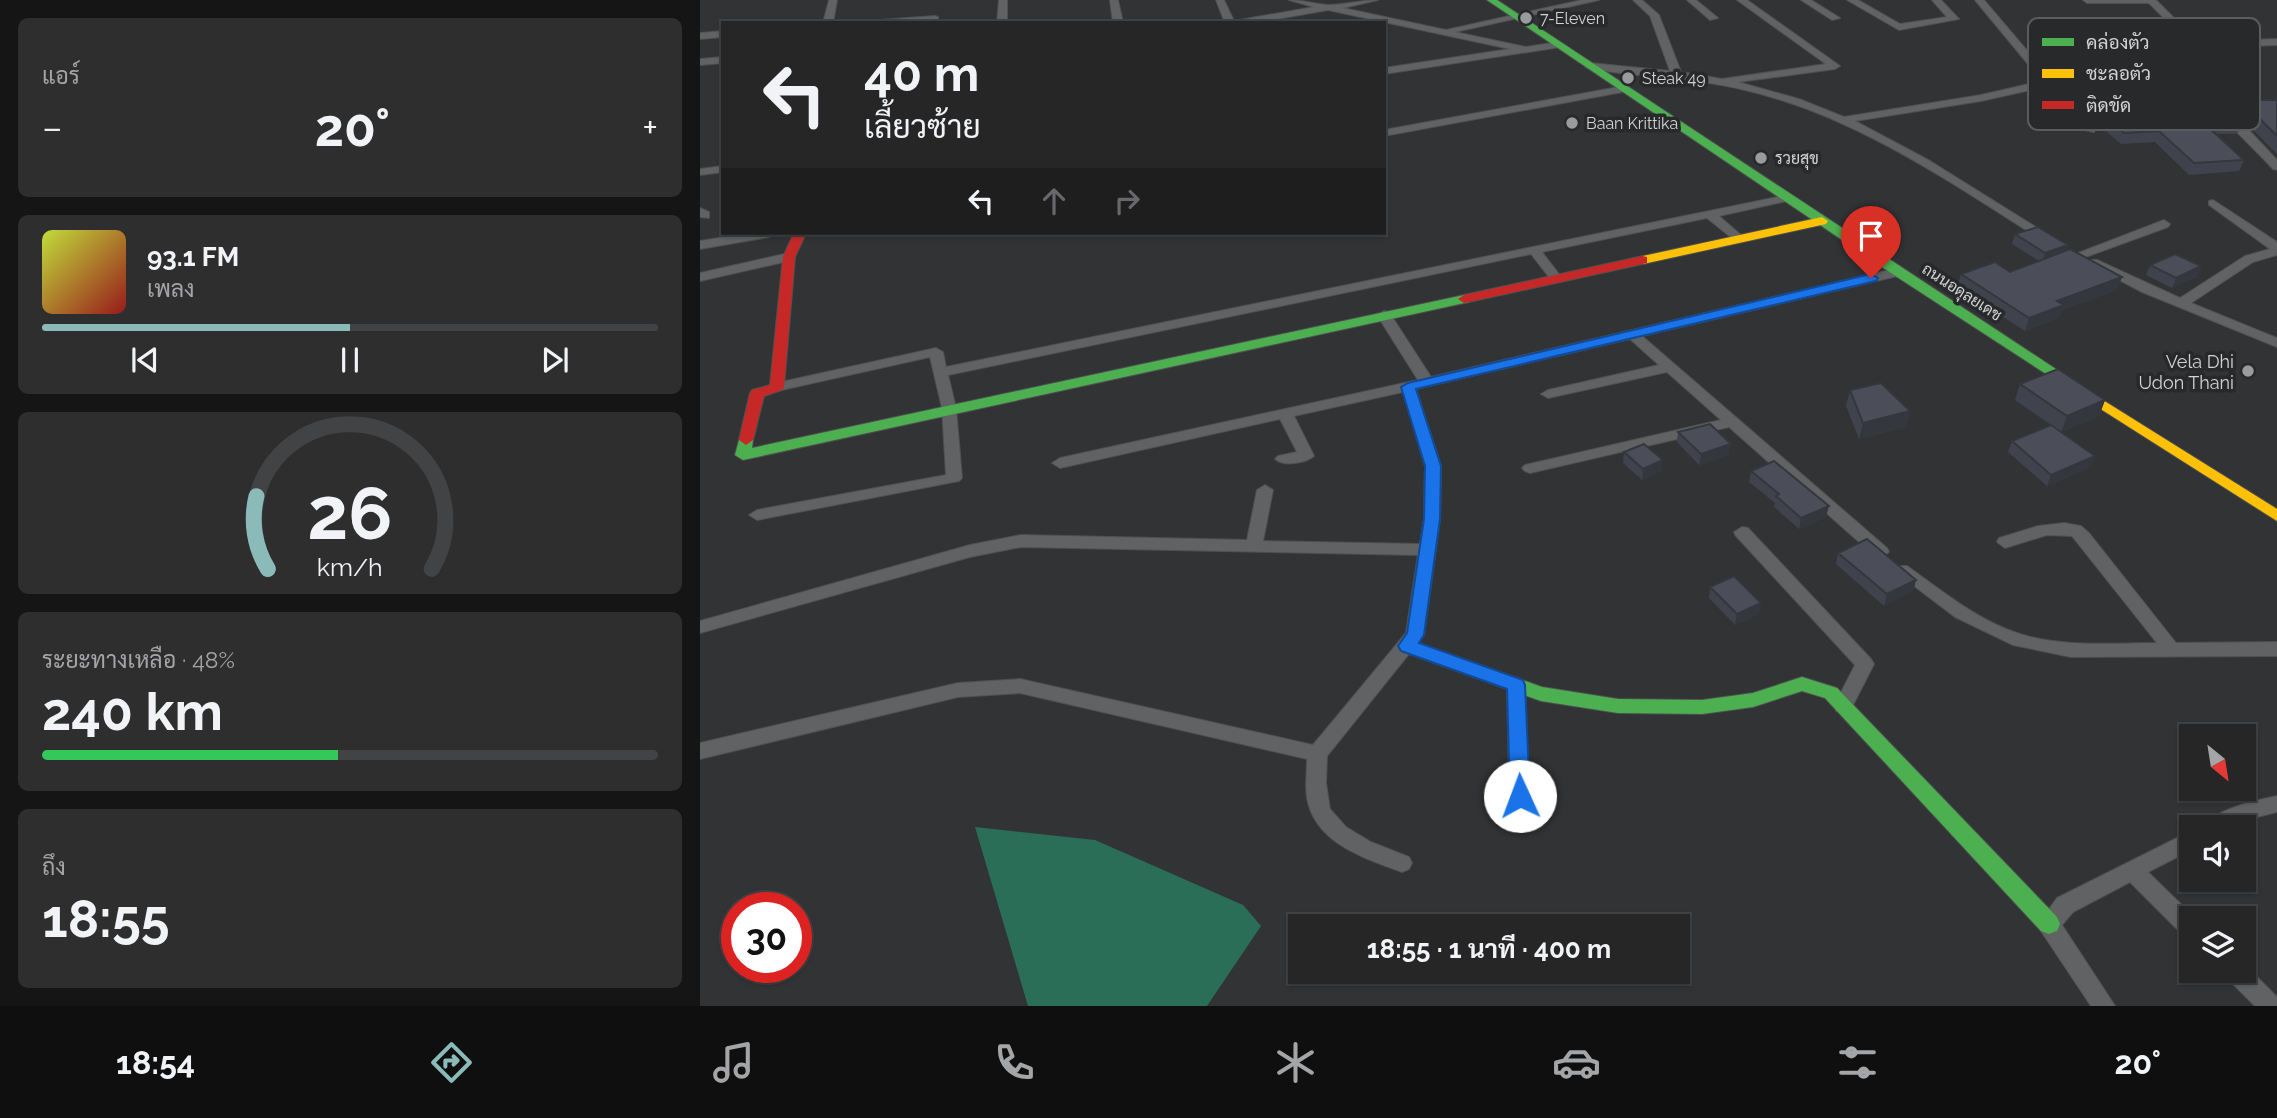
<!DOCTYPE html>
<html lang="th">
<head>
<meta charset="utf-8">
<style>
  body { margin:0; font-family:Raleway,Sarabun,sans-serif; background:#2e2e2f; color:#f1f3f6; height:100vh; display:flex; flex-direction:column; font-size:26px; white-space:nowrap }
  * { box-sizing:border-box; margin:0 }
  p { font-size:23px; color:#a4a5a7 }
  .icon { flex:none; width:38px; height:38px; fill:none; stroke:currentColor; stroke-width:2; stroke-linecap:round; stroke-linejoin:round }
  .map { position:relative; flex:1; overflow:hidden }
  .panel { display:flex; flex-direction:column; gap:18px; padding:18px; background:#151515; width:700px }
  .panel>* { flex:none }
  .guide { position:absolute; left:21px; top:21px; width:665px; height:214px; border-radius:0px; box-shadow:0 2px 5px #0004,0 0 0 2px #424344; background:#262627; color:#f1f3f6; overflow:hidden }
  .needle { width:46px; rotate:150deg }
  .fabs { position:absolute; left:1479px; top:724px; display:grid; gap:14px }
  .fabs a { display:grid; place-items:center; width:77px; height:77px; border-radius:0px; background:#262627; box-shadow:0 2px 5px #0004,0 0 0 2px #424344; font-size:35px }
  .speed { position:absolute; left:21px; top:892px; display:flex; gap:14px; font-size:35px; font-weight:700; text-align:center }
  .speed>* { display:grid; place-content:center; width:91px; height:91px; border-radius:50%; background:#262627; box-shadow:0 2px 5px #0004,0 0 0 2px #424344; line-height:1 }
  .speed .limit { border:10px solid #d22; background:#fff; color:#111 }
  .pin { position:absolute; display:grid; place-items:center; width:60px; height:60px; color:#fff; margin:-72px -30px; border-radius:50% 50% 50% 0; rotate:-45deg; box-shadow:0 0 7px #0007 }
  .pin .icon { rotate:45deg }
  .me { position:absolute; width:77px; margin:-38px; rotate:358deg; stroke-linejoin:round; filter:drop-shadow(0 0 5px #0008) }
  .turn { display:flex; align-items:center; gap:24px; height:147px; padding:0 28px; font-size:32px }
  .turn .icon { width:91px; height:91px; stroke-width:2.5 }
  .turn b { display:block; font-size:49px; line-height:60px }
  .lanes { display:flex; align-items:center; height:66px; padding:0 28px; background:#0003; justify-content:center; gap:35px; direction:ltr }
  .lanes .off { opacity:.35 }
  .big { font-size:52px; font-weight:700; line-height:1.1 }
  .panel .tile { flex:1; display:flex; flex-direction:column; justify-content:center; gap:10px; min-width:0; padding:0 24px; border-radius:10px; background:#2e2e2f }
  .panel .dial { align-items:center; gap:0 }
  .dial svg { height:182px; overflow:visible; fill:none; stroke:#424344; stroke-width:7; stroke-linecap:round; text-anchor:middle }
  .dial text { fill:#f1f3f6; stroke:none }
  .song { display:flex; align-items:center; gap:21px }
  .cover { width:84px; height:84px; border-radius:10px; background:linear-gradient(135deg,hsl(70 70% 55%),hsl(0 70% 35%)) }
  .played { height:7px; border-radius:4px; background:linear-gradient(90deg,#8bbbb9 50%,#424344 50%) }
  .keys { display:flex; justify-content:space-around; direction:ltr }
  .heat { display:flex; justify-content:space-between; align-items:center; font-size:38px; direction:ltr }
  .charge { height:10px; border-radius:5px; background:linear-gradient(90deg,#34c759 48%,#424344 0) }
  .trip { position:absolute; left:588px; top:914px; width:402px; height:70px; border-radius:0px; background:#262627; box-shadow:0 2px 5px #0004,0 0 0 2px #424344; font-weight:700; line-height:70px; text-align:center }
  .tabs { display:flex; height:112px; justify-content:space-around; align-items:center; background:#0f0f10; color:#a4a5a7 }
  .tabs .icon { width:49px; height:49px }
  .tabs .current { color:#8bbbb9 }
  .tabs b { font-size:32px; color:#f1f3f6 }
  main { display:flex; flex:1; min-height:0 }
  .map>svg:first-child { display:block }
</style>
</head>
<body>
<main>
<section class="panel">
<div class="tile"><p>แอร์</p>
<div class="heat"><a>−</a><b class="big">20°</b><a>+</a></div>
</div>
<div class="tile">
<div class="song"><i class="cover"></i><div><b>93.1 FM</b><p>เพลง</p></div></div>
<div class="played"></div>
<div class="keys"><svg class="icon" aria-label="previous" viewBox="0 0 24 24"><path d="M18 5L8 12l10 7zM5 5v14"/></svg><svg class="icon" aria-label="pause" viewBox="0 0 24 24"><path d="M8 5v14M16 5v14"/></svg><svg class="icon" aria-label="next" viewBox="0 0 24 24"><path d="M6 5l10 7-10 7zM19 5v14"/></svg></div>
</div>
<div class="tile dial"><svg viewBox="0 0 100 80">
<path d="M14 69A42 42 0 1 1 86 69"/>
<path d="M14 69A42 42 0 0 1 9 37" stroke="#8bbbb9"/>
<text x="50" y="56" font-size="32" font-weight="700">26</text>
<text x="50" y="72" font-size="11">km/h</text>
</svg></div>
<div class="tile"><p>ระยะทางเหลือ · 48%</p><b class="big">240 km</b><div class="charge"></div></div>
<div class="tile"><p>ถึง</p><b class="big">18:55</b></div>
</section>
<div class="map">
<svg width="1577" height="1006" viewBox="0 0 1577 1006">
  <rect width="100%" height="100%" fill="#323334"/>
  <path fill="#2a6e57" d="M275,827L395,840L543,905L561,926L507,1006H328Z"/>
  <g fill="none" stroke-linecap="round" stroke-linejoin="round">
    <g stroke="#4e5050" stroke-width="2">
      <path id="street" d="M129,0H137L133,23H123Z
        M299,0H307V23H297Z
        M410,0H418L423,23H413Z
        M516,0H524L534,21L614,7L589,0C602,0 615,4 628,5C644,5 662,0 678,0L643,8L746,30L882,0H899L755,32L826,47L858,42L863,45L861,47L684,74V68L810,49L628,10L554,23H525Z
        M933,0H942L959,15L981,72L1022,79L1126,64L1037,0H1047L1140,66L1135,69L1038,82L1099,99L1144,117L1281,95L1342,81L1275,0H1284L1353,81V85L1281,101L1155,121L1230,161L1355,239L1349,243L1345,242C1250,182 1156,116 1045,90C992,77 939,78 887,68L885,66L890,63L970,71L950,16Z
        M987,0H996L1018,18L1010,20Z
        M1101,0H1111L1140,18L1132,20Z
        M1147,0H1158L1200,24L1247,17L1232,0H1241L1259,19L1199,30Z
        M1383,0H1456L1484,28L1489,42L1577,39V45L1490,48L1503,81L1577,160V170L1573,169C1549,143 1515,113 1495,84C1482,66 1485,39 1470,24L1340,27L1335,24L1340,21L1464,18L1449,3H1387Z
        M235,16L238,17V21L176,23L180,20Z
        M23,31V37L0,39V33Z
        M23,57V63L0,65V59Z
        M924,86L929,89L928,91L684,136V130Z
        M1423,112L1428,115L1427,117L1398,123L1394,132L1385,130C1389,113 1408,115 1423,112Z
        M23,166V172L0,175V169Z
        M1087,195L1093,198L1091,200L1019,216L1042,236L1044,239L1038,243L1007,218L842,252L862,278L856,282L852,281L831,254L248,375L256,408L262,478L259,481L57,520L49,515L57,510L246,475L242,408L230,357L77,391L72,390L70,387L72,384L236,348L243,352L246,367Z
        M1513,200L1577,242V255L1553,262L1491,303L1577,338V347L1442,292L1387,263L1389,260H1397L1480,298L1545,256L1570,249L1509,205V201Z
        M0,208L9,212V218L0,217Z
        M1464,220L1470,224L1468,227L1383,258H1375L1373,255Z
        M50,233H75L69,237L0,249V241Z
        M89,253L95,257L93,260L0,281V273Z
        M1198,268L1204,272L1202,275L942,336L1187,548L1189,552L1181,558L1175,556L1029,427L830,473L825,471L822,468L825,465L1021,420L967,372L848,398L841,394L848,390L959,365L930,339L716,389L741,466L740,519L724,635L627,756L626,783L630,809L646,827L671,842L709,857L712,863L709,869L702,872C664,858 615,843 607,798C605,786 607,772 607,759L320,693L258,697L0,759V743L258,683L320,679L613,745L706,633L718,555L321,547L270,557L0,633V621L270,545L321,535L547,540L557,490L565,485L573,490L563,541L720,544L724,519L725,466L703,392L594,416L614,456C606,463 584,467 575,459L578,456L597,452L580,419L360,468L352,463L360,458L718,380L677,315L684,311L689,312L731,377Z
        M1364,523L1381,526L1389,533L1476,643L1577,642V656L1371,657L1313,645L1255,617L1193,570L1195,566H1207C1241,590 1277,620 1317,633C1361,648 1411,643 1457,643L1372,536L1347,535L1305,548L1297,542L1299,538L1338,526Z
        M1042,527L1048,528L1171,659L1174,664L1150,711L1143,713L1136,711L1134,706L1155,665L1036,536L1034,532Z
        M816,678L822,680L825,685L830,824L827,830L820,832L813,830L810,824L807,685L810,680Z
        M1577,796V812L1549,819L1533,828H1504C1513,809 1558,800 1577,796Z
        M1491,831V850L1448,872L1496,919H1491V938L1483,935L1430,882L1373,912L1362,925L1415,1006H1391L1341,931L1338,924L1357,898Z
        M1544,964L1577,997V1006H1555L1527,978L1524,971H1544Z"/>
    </g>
    <g stroke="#4e5050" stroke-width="2">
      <path id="fast" d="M787,0H797L1389,391L1387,394H1377L1194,275Z
        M764,295L770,299L769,302L43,460L35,455L39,440L46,435L53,440L52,448Z
        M707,639L842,687L918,699L1002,700L1053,693L1102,677L1137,688L1357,917L1360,924L1357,931L1349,934L1341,931L1125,698L1102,691L1053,707L1002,714L918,713L841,701L701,651L698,646L701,641Z"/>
    </g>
    <g stroke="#4e5050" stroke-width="2">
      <path id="slow" d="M1122,217L1128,221L1126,224L943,264L937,260L943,256Z
        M1382,387L1577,509V521L1377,394L1375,391Z"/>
    </g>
    <g stroke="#4e5050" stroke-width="2">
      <path id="jam" d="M94,233H106L95,257L84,387L82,390L64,396L53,440L46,445L39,440L50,393L52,390L70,385L83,257Z
        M943,256L947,257V263L764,303L758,299L764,295Z"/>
    </g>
    <use href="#street" fill="#616263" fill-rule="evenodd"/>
    <use href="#fast" fill="#4caf50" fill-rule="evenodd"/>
    <use href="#slow" fill="#ffc107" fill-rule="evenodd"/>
    <use href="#jam" fill="#c62828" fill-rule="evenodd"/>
  </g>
  <path fill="#40434d" d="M1541,100H1577V154L1536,113Z
    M1404,115L1542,122L1537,134H1517L1544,160L1539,171L1489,175L1455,142L1421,144L1400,126Z
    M1315,234L1368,245L1366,250L1417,290L1362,310L1359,318L1325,331L1257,287L1261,274L1310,272L1339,261L1312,244Z
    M1450,265L1501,266L1497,277L1472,288L1446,275Z
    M1320,384L1405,400L1399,416L1361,432L1395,456L1391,467L1347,486L1308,452L1312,441L1351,425L1315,400Z
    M1150,390L1210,411L1206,427L1159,439L1146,406Z
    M978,432L1029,455L999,465L977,442Z
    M924,452L961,471L942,480L923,463Z
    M1051,471L1126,517L1099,529L1074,507L1075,503L1049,482Z
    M1138,553L1216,580L1213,591L1184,606L1136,564Z
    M1010,587L1059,614L1035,625L1009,598Z"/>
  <path fill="#34373e" d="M1368,245L1365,255L1342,263L1345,253Z
    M1501,266L1497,277L1472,288L1476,278Z
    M1422,277L1417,290L1362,310L1359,318L1325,331L1329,318L1357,301Z
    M1405,400L1399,416L1361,432L1367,416Z
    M1210,411L1206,427L1159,439L1163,423Z
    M1031,444L1029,455L999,465L1001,454Z
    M1395,456L1391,467L1347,486L1351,475Z
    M963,460L961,471L942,480L943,469Z
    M1129,506L1126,517L1099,529L1101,518Z
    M1216,580L1213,591L1184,606L1187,594Z
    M1061,603L1059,614L1035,625L1037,614Z"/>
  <path fill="#4b4e59" stroke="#34373e" stroke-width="2" d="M1541,100H1577V136Z
    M1525,105L1542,122L1505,124L1544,160L1494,163L1459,131L1424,133L1404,115L1418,111Z
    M1338,227L1368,245L1345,253L1315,234Z
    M1370,249L1422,277L1357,301L1364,305L1329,318L1261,274L1295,262L1310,272Z
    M1475,254L1501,266L1476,278L1450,265Z
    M1358,369L1405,400L1367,416L1320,384Z
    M1181,383L1210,411L1163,423L1150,390Z
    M1010,424L1031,444L1001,454L978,432Z
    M1351,425L1395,456L1351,475L1312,441Z
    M944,444L963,460L943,469L924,452Z
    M1074,461L1129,506L1101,518L1076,496L1079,494L1051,471Z
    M1167,539L1216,580L1187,594L1138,553Z
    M1034,576L1061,603L1037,614L1010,587Z"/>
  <path fill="#1a73e8" stroke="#114b97" stroke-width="2" d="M1171,274L1178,278L1176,281L716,389L741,466L740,519L724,635L719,643L823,680L825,685L830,796L827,802L820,805L812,802L810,796L807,689L701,651L698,646L707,633L724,519L725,466L701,387L708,383Z"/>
  <g fill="#999b9c" stroke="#27292b" stroke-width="2.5">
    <circle cx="826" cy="18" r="7"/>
    <circle cx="928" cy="78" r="7"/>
    <circle cx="872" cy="123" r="7"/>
    <circle cx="1061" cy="158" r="7"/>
    <circle cx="1548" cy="371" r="7"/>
  </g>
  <g text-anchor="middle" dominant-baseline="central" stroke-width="7" stroke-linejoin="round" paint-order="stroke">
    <g font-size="16" fill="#d1d3d4" stroke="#27292b" text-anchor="start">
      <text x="840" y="18">7-Eleven</text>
      <text x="942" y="78">Steak 49</text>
      <text x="886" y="123">Baan Krittika</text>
      <text x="1075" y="158">รวยสุข</text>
    </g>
    <g font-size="16" fill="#d1d3d4" stroke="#27292b">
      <text transform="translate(1262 292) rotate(33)">ถนนอดุลยเดช</text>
    </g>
    <g font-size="18" fill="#d1d3d4" stroke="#27292b" text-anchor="end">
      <text x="1534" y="361">Vela Dhi<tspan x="1534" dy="21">Udon Thani</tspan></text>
    </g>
  </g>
  <rect x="1328" y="18" width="232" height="112" rx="10" fill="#27292b" stroke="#5a5c5e" stroke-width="2"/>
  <rect x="1342" y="38" width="32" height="8" fill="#4caf50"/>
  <rect x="1342" y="69" width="32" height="9" fill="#ffc107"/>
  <rect x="1342" y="101" width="32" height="8" fill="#c62828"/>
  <g font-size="19" fill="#d1d3d4">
    <text x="1386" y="49">คล่องตัว</text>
    <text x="1386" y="80">ชะลอตัว</text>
    <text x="1386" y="112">ติดขัด</text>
  </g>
</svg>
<div class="fabs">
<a><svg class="needle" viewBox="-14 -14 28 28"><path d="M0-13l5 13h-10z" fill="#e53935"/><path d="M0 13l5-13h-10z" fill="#a4a5a7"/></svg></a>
<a><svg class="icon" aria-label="sound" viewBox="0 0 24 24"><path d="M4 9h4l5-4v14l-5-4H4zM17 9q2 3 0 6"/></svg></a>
<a><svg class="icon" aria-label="layers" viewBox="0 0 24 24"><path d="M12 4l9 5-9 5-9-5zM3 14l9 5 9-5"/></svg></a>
</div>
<div class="speed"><div class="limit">30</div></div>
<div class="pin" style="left:1171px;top:278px;background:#d93025"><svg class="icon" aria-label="arrive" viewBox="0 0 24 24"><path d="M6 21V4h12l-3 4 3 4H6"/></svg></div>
<svg class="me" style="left:820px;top:796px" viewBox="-20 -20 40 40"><circle r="19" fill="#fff"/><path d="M0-13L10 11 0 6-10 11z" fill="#1a73e8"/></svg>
<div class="trip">18:55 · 1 นาที · 400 m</div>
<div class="guide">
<div class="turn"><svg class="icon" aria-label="left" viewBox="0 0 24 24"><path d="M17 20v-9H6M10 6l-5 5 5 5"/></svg><div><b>40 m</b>เลี้ยวซ้าย</div></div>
<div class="lanes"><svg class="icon" aria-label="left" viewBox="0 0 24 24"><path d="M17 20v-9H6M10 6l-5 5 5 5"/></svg><svg class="icon off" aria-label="ahead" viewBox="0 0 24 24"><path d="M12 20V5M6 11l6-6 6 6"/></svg><svg class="icon off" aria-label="right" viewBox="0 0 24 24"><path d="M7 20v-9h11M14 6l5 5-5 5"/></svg></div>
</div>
</div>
</main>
<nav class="tabs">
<b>18:54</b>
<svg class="icon current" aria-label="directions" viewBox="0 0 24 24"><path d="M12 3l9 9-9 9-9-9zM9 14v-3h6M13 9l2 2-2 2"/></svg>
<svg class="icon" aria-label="music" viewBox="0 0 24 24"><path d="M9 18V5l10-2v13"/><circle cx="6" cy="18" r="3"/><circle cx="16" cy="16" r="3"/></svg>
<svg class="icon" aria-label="phone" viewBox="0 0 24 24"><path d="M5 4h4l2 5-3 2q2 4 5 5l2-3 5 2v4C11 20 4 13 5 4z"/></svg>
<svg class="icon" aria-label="climate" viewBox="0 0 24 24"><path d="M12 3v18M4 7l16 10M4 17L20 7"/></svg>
<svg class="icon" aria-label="car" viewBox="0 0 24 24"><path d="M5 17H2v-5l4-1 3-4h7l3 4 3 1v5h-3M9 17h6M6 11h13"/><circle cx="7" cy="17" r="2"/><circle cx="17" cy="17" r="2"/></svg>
<svg class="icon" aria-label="filters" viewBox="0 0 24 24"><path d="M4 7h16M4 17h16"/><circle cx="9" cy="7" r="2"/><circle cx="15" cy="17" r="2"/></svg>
<b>20°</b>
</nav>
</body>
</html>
